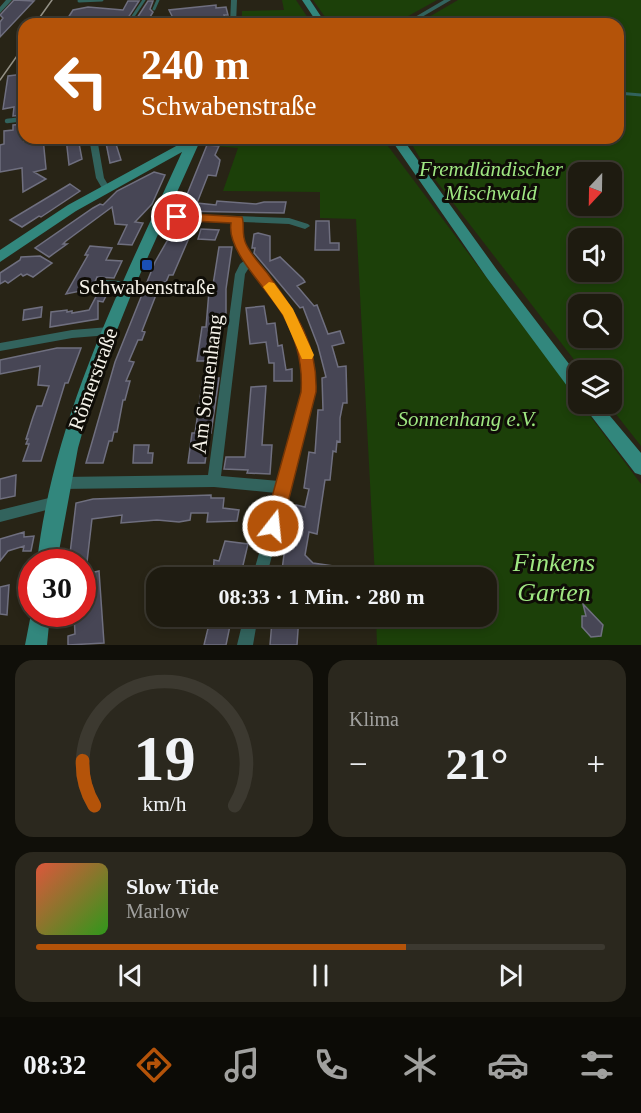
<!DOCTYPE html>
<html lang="de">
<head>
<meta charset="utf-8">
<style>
  body { margin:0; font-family:Georgia,serif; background:#2b281e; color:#f1f3f6; height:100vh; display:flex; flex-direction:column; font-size:22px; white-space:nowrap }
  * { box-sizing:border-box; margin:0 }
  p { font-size:20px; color:#a1a19f }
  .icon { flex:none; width:33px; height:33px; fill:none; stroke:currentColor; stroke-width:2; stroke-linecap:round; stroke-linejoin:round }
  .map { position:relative; height:645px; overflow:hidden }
  .details { display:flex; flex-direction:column; gap:15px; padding:15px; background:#100f09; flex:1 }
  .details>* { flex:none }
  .top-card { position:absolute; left:18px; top:18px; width:606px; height:126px; border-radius:18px; box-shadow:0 3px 9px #0003,0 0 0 2px #3c3930; background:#b45309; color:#fff; overflow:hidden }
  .needle { width:39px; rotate:202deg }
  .tools { position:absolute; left:568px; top:162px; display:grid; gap:12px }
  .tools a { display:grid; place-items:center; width:54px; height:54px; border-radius:12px; background:#1e1b10; box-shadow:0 3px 9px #0003,0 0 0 2px #3c3930; font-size:30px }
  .speed { position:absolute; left:18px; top:549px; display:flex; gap:12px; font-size:30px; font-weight:700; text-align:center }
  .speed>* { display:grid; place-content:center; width:78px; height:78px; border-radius:50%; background:#1e1b10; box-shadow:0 3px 9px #0003,0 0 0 2px #3c3930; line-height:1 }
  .speed .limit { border:9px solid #d22; background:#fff; color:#111 }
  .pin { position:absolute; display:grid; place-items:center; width:51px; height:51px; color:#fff; margin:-26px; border:3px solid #fff; border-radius:50%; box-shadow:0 2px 6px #0007 }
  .me { position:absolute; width:66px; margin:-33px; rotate:16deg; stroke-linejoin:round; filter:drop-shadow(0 0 4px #0008) }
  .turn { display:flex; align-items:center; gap:21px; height:126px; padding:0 24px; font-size:27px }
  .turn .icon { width:78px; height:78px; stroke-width:2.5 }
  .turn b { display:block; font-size:42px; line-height:51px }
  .big { font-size:45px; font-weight:800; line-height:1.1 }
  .details .widget { flex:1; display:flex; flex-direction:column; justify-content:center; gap:9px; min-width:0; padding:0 21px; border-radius:18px; background:#2b281e }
  .details .dial { align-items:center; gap:0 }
  .dial svg { height:156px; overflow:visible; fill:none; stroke:#3c3930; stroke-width:7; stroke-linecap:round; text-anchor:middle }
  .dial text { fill:#f1f3f6; stroke:none }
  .song { display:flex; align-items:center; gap:18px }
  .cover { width:72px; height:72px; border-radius:9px; background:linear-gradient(135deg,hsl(10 70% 55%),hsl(110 70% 35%)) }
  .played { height:6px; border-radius:3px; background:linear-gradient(90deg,#b45309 65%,#3c3930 65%) }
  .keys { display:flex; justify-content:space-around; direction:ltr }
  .heat { display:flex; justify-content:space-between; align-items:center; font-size:33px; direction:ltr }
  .details .tiles { flex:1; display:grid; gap:15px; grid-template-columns:1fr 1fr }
  .widget:last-child { grid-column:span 2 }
  .trip { position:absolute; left:146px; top:567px; width:351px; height:60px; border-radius:18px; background:#1e1b10; box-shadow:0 3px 9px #0003,0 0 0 2px #3c3930; font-weight:800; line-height:60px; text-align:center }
  .tabs { display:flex; height:96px; justify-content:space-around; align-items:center; background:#0c0b06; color:#a1a19f }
  .tabs .icon { width:42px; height:42px }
  .tabs .on { color:#b45309 }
  .tabs b { font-size:27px; color:#f1f3f6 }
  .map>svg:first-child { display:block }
</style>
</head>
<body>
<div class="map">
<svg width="641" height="645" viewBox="0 0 641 645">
  <rect width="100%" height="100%" fill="#282416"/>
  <path fill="#1c4009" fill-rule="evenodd" d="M282,0H296L312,24H242V11L284,10Z
    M313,0H437L394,24H330Z
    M458,0H641V446L608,404H612V370H582L424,165L408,138H618V24H417ZM579,172H612V206H579ZM579,238H612V272H579ZM579,304H612V338H579Z
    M213,138H382L641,484V645H377L376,617L486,616V578L375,577L356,219L320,218V192L223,191L238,148L201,145Z"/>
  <path fill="#474655" stroke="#6f6f7f" stroke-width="1.5" d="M14,0L34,1L0,37V22L3,18L0,15Z
    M128,1H139L124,24H64L73,10L88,7L123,10Z
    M148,1H153L150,9L153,12L146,24H133Z
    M216,5V8L226,7L228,15H224L227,24H176L169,10Z
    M24,74V115L13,116L14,107L3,109L8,76Z
    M24,124V141L43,138L46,169L34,172L46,179L23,192L22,168L0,172V145L4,144V131L13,130V125Z
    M66,138H78L82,159L69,165Z
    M115,141L121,160L110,163L106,143Z
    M207,145L219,146L215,155L220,160L219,165L216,176L208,175L197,203L216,205L217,201L256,204L264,202H286L284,213L178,211L182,202H184Z
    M154,172L165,175L152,204L135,222L143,223L132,245L118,244L127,225L115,224L112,207L66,241L63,244H67L49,257L35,248L93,208L100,204L103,205L117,191Z
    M70,184L80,191L41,217L39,216L22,227L10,220Z
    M316,221H329L330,243H339V250H315Z
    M174,229L192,231L173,275H169L166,282H161L142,331L145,332L142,340H138L129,361L134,362L126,381H130L125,400H123L117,432H114L112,441H109L103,463H86L115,362L155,262Z
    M201,229L219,230L215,240L198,239Z
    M258,233L270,236V261L280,257L303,279L305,282L297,286L314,306L317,305L328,334L340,331L344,343L332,346L338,367L346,366L347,403H343L340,418V442L337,441L336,452L333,451L330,480H325L317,534L309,532L305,555L313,563L333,566V572H315L314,578H281L286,539L296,505L305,507L309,489L304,488L309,452L315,453L318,410H323L322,378L326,377L318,346L303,307L300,308L254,253L255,248H252L254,234Z
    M90,246L112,248L106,260L122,261L114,278L97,277L94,284L100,287L66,294L88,255H85Z
    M219,247H232L226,289V319L217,320L212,361H197L202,327H206L209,291H212Z
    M40,256L52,263L33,277L27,274L23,276L21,274L8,283L5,281L0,284V273L20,260L21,257Z
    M101,287L110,288L103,302L98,301V319L50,327L51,312L67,310V312L72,311V313L89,310Z
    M264,306L267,324L275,323L278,346L282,345L286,370L292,369V381H274V363H269L266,342L250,344L246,308Z
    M42,307L41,317L23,320L24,310Z
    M57,348H81L68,383H65L41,461H23L29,444H26L28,439H26L33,417L37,406H42L49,386L38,385L40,366L0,374V360Z
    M203,378H219L211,433H209L205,463H188L192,433H195Z
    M266,386L262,445H272L270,474L247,473L248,470L224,469L226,457H245L251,387Z
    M134,445H149L148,453H153L152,463H133Z
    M16,475L15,496L0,499V479Z
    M211,495V498H224L223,508L239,510L237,521L207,522L208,513H191L190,520L179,522L157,520L121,523L122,515L92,519L87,562H69L76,503L93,499Z
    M24,532V537L34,536L31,551H23L24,546L8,551L0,561V539Z
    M225,541L248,544L240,578H213L214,560L219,561Z
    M99,571L104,643L68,645V636L75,634L74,614H82V575Z
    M9,585L7,615L0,614V587Z
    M583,604L603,625L601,636L591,637L582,627V616H586Z
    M211,616H232L226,645H204Z
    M285,616H299L297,645H270L272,621H284Z"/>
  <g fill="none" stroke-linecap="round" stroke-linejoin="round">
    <path stroke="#32635d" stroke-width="3" d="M79,1L102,0
      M154,9L158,0
      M128,24L144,0
      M618,93L641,95"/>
    <path stroke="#32635d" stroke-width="4.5" d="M7,121L24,119"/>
    <path stroke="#32635d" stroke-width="5" d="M99,282L128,284"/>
    <path fill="#32635d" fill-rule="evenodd" d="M6,0H12L0,13V7Z
      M231,0H237L236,24H230Z
      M444,0H451L410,24H403Z
      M89,138H97L104,178L110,188L109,190H103L96,178Z
      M160,213L289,218L308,224L310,226L305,229L289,224L242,222L241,230L245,245L294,312L311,349L316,375L311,412L266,578H252L276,493L214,487L61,489L56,487L55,483L56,479L61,477L208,475L235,274L240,264L245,260C236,248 230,237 233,222L157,218L156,216ZM250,266C269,292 292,318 301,349C312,390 291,442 279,481L221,476L245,274Z
      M109,327L113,328L114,331L113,334L109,335L72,338L0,351V343L72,330Z
      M57,496L62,498L64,502L62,506L0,522V510Z
      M244,616H258L253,645H237Z"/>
    <path fill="#32877d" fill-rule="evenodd" d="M302,0H310L326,24H318Z
      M195,138L200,141L133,290L97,380L78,448L57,562H37C54,415 122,285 182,152L76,211L0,262V250L68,205L189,139Z
      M390,138H402L497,270L579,377V396L573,394L487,278Z
      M582,404H600L641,453V475L635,473Z
      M32,609V614H50L47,645H25Z"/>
    <path stroke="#949186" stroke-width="1.5" d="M35,24L52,0
      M0,80L24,46"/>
  </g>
  <path fill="#b45309" stroke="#753606" stroke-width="1.5" d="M177,213L242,217C245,225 241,234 246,244C251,255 261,265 268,274C295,312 318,343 316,392L282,526L279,532L273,535L267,532L264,526L301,392C303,364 297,340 283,315C270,291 226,252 231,223L172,220L171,217Z"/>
  <path fill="#f59e0b" d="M269,282L274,283L293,309L314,355L312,359H302L283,315L263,287Z"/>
  <rect fill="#1a4fb4" stroke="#0f0d07" stroke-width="2" x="141" y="259" width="12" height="12" rx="3"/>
  <g text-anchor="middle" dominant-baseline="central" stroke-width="6" stroke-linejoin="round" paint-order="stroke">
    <g font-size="21" font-style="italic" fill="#9fe782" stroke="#0f0d07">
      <text x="491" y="169">Fremdländischer<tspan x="491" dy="24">Mischwald</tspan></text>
      <text x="467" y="419">Sonnenhang e.V.</text>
    </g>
    <g font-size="21" fill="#f5f2e9" stroke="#0f0d07">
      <text x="147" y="287">Schwabenstraße</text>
    </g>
    <g font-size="21" fill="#f5f2e9" stroke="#0f0d07">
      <text transform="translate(93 379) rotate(-70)">Römerstraße</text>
      <text transform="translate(207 384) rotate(-83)">Am Sonnenhang</text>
    </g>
    <g font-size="26" font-style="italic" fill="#9fe782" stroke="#0f0d07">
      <text x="554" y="562">Finkens<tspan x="554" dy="30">Garten</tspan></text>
    </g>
  </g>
</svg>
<div class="tools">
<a><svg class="needle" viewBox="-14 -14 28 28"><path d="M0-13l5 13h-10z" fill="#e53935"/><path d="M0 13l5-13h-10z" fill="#a1a19f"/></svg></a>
<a><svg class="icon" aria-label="sound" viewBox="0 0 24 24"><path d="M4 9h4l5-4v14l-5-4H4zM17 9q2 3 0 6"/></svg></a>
<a><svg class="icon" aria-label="search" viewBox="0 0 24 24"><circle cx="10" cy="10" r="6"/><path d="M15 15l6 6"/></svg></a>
<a><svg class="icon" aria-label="layers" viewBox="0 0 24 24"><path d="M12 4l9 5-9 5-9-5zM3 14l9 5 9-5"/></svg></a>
</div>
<div class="speed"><div class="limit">30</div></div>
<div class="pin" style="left:177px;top:217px;background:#d93025"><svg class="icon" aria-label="arrive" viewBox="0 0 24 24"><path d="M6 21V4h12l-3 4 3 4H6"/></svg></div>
<svg class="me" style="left:273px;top:526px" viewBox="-20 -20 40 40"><circle r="17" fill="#b45309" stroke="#fff" stroke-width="3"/><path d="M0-11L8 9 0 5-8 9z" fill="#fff"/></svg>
<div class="trip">08:33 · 1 Min. · 280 m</div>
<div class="top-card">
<div class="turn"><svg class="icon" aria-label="left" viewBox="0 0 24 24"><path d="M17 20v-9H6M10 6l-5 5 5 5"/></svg><div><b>240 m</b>Schwabenstraße</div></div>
</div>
</div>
<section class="details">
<div class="tiles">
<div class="widget dial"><svg viewBox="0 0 100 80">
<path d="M14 69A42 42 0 1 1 86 69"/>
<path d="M14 69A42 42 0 0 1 8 46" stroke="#b45309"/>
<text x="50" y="56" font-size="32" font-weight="700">19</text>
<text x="50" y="72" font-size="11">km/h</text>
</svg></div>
<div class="widget"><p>Klima</p>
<div class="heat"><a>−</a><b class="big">21°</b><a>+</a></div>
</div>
<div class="widget">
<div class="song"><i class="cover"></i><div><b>Slow Tide</b><p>Marlow</p></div></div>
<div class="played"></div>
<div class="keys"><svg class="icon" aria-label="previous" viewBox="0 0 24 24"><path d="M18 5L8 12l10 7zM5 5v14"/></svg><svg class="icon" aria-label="pause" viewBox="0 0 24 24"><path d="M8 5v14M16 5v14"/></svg><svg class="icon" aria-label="next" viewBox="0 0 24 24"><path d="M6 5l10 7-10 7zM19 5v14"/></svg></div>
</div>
</div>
</section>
<nav class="tabs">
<b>08:32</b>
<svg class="icon on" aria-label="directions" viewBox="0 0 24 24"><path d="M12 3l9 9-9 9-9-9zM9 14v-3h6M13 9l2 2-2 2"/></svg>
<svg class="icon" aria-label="music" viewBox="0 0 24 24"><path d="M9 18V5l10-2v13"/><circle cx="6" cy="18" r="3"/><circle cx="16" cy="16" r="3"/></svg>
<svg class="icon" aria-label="phone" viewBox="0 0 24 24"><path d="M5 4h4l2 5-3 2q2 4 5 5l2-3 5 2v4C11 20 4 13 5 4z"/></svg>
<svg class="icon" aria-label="climate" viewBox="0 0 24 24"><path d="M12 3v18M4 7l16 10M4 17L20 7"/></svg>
<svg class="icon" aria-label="car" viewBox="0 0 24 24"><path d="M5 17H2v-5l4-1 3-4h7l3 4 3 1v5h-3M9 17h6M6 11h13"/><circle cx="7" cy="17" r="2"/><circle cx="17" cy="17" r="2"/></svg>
<svg class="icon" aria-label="filters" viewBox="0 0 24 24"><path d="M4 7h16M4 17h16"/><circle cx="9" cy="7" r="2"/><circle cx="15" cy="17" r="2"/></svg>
</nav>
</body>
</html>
